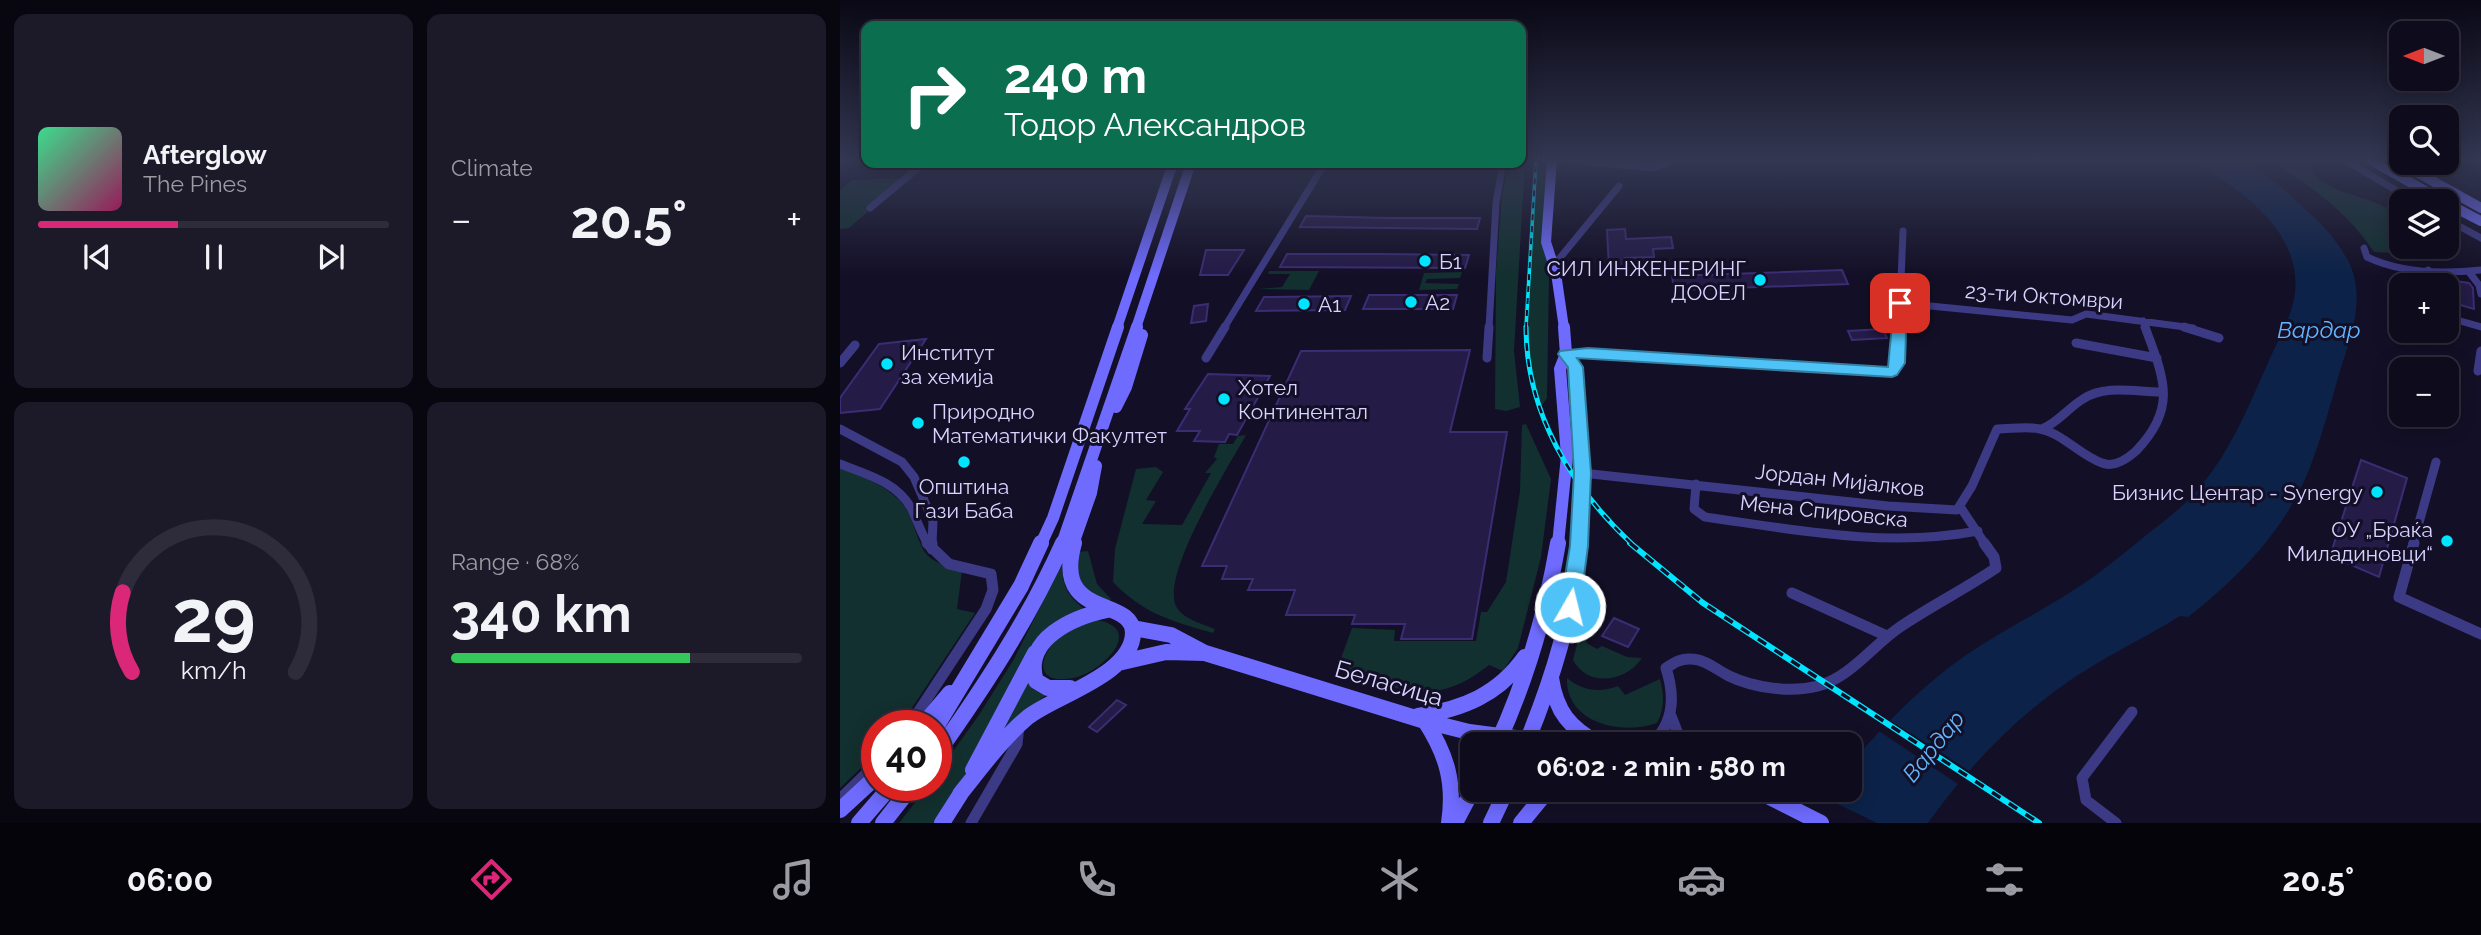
<!DOCTYPE html>
<html lang="en">
<head>
<meta charset="utf-8">
<style>
  body { margin:0; font-family:Raleway,sans-serif; background:#1c1929; color:#f1f3f6; height:100vh; display:flex; flex-direction:column; font-size:26px; white-space:nowrap }
  * { box-sizing:border-box; margin:0 }
  p { font-size:23px; color:#9b9ba3 }
  .icon { flex:none; width:38px; height:38px; fill:none; stroke:currentColor; stroke-width:2; stroke-linecap:round; stroke-linejoin:round }
  .map { position:relative; flex:1; overflow:hidden }
  .sheet { display:flex; flex-direction:column; gap:14px; padding:14px; background:#08060f; width:840px }
  .sheet>* { flex:none }
  .banner { position:absolute; left:21px; top:21px; width:665px; height:147px; border-radius:14px; box-shadow:0 4px 18px #0003,0 0 0 2px #2e2b3b; background:#0b6e4f; color:#fff; overflow:hidden }
  .needle { width:46px; rotate:270deg }
  .tools { position:absolute; left:1549px; top:21px; display:grid; gap:14px }
  .tools a { display:grid; place-items:center; width:70px; height:70px; border-radius:14px; background:#0e0b1c; box-shadow:0 4px 18px #0003,0 0 0 2px #2e2b3b; font-size:35px }
  .speed { position:absolute; left:21px; top:710px; display:flex; gap:14px; font-size:35px; font-weight:700; text-align:center }
  .speed>* { display:grid; place-content:center; width:91px; height:91px; border-radius:50%; background:#0e0b1c; box-shadow:0 4px 18px #0003,0 0 0 2px #2e2b3b; line-height:1 }
  .speed .limit { border:10px solid #d22; background:#fff; color:#111 }
  .pin { position:absolute; display:grid; place-items:center; width:60px; height:60px; color:#fff; margin:-30px; border-radius:14px; box-shadow:0 4px 10px #0006 }
  .me { position:absolute; width:77px; margin:-38px; rotate:8deg; stroke-linejoin:round; filter:drop-shadow(0 0 5px #0008) }
  .turn { display:flex; align-items:center; gap:24px; height:147px; padding:0 28px; font-size:32px }
  .turn .icon { width:91px; height:91px; stroke-width:2.5 }
  .turn b { display:block; font-size:49px; line-height:60px }
  .big { font-size:52px; font-weight:700; line-height:1.1 }
  .sheet .widget { flex:1; display:flex; flex-direction:column; justify-content:center; gap:10px; min-width:0; padding:0 24px; border-radius:14px; background:#1c1929 }
  .sheet .dial { align-items:center; gap:0 }
  .dial svg { height:182px; overflow:visible; fill:none; stroke:#2e2b3b; stroke-width:7; stroke-linecap:round; text-anchor:middle }
  .dial text { fill:#f1f3f6; stroke:none }
  .song { display:flex; align-items:center; gap:21px }
  .cover { width:84px; height:84px; border-radius:10px; background:linear-gradient(135deg,hsl(150 70% 55%),hsl(330 70% 35%)) }
  .played { height:7px; border-radius:4px; background:linear-gradient(90deg,#db2777 40%,#2e2b3b 40%) }
  .keys { display:flex; justify-content:space-around; direction:ltr }
  .heat { display:flex; justify-content:space-between; align-items:center; font-size:38px; direction:ltr }
  .charge { height:10px; border-radius:5px; background:linear-gradient(90deg,#34c759 68%,#2e2b3b 0) }
  .sheet .tiles { flex:1; display:grid; gap:14px; grid-template-columns:repeat(2,1fr) }
  .trip { position:absolute; left:620px; top:732px; width:402px; height:70px; border-radius:14px; background:#0e0b1c; box-shadow:0 4px 18px #0003,0 0 0 2px #2e2b3b; font-weight:700; line-height:70px; text-align:center }
  .dock { display:flex; height:112px; justify-content:space-around; align-items:center; background:#06040b; color:#9b9ba3 }
  .dock .icon { width:49px; height:49px }
  .dock .current { color:#db2777 }
  .dock b { font-size:32px; color:#f1f3f6 }
  main { display:flex; flex:1; min-height:0 }
  .map>svg:first-child { display:block }
</style>
</head>
<body>
<main>
<section class="sheet">
<div class="tiles">
<div class="widget">
<div class="song"><i class="cover"></i><div><b>Afterglow</b><p>The Pines</p></div></div>
<div class="played"></div>
<div class="keys"><svg class="icon" aria-label="previous" viewBox="0 0 24 24"><path d="M18 5L8 12l10 7zM5 5v14"/></svg><svg class="icon" aria-label="pause" viewBox="0 0 24 24"><path d="M8 5v14M16 5v14"/></svg><svg class="icon" aria-label="next" viewBox="0 0 24 24"><path d="M6 5l10 7-10 7zM19 5v14"/></svg></div>
</div>
<div class="widget"><p>Climate</p>
<div class="heat"><a>−</a><b class="big">20.5°</b><a>+</a></div>
</div>
<div class="widget dial"><svg viewBox="0 0 100 80">
<path d="M14 69A42 42 0 1 1 86 69"/>
<path d="M14 69A42 42 0 0 1 10 34" stroke="#db2777"/>
<text x="50" y="56" font-size="32" font-weight="700">29</text>
<text x="50" y="72" font-size="11">km/h</text>
</svg></div>
<div class="widget"><p>Range · 68%</p><b class="big">340 km</b><div class="charge"></div></div>
</div>
</section>
<div class="map">
<svg width="1641" height="823" viewBox="0 0 1641 823">
  <rect width="100%" height="100%" fill="#130f26"/>
  <path fill="#12302f" d="M681,160H685L674,351L680,407L666,411L655,409L656,270L662,196L669,163H681Z
    M694,160H711L707,398L703,404L696,405L689,377L683,333Z
    M1429,160H1465C1476,191 1515,193 1541,205C1547,208 1554,213 1560,217L1561,247H1603L1615,256L1534,252C1508,212 1470,185 1429,160Z
    M66,178L9,228L0,229V190L13,180Z
    M429,271H479L469,290L418,289L442,287L450,274H428Z
    M622,272L620,278L587,279L585,283L619,284L617,289L579,290L584,273Z
    M686,424L711,479L701,557L678,648L663,671L649,665C593,710 558,689 497,669L512,628L555,630L554,641H636L641,612H647L666,582L680,491L682,425Z
    M406,435C389,466 318,578 337,608C345,620 363,624 375,629L373,633C331,621 304,614 273,582L275,549L296,469L316,467L323,472L306,500L316,501L302,524L342,525L371,473H365L377,459L374,457L379,444H393L398,436Z
    M0,467C19,476 41,483 57,498C73,513 74,533 84,551C92,563 109,567 122,571L117,609L135,613L60,726H37V753L0,788Z
    M248,551L257,584L271,599L269,601C245,594 234,578 238,552Z
    M222,564C222,584 227,595 243,608L209,627L192,644L139,752L96,823H59L88,786H96V775L139,715L174,659Z
    M257,620C307,629 260,674 233,678C187,686 202,648 227,630C235,624 248,623 257,620Z
    M740,633L748,644L757,649L762,646L787,657L802,658C786,682 748,688 733,660Z
    M727,678C742,691 760,693 778,686L785,695L820,679C824,695 825,708 817,723C782,736 725,723 727,678Z
    M186,681L193,689L206,695L175,720L156,742Z"/>
  <path fill="#0c2248" d="M1350,160C1365,160 1384,157 1399,160C1417,165 1449,194 1463,207C1484,225 1509,252 1515,280C1521,314 1509,342 1499,374C1490,406 1481,439 1469,470C1445,530 1398,578 1348,617L1340,616C1313,633 1284,647 1256,664C1188,704 1133,760 1088,823H971L992,789H1010V764C1046,723 1083,684 1129,653C1162,631 1196,614 1229,593C1255,577 1281,556 1305,536C1324,521 1345,506 1360,487C1392,449 1410,403 1430,358C1439,339 1450,319 1454,299C1466,233 1400,188 1350,160Z"/>
  <path fill="#130f26" d="M1046,718L1096,749L1132,773L1121,786L1036,729Z
    M983,797L1037,823H967Z"/>
  <path fill="#241b47" stroke="#3b2d73" stroke-width="2" d="M466,216L549,218H640L637,229L460,227Z
    M785,229L786,239L831,237L833,248L813,249L814,257L785,258L786,266L769,267L767,230Z
    M366,250H404L388,275H360Z
    M447,254H541L629,255L625,268L440,267Z
    M1002,270L1008,284L834,290L832,276Z
    M1594,278L1629,283L1633,288L1634,309L1606,301V285H1594Z
    M529,295H617L613,309H523Z
    M511,296L505,310L416,311L424,297Z
    M368,304L366,321L351,323L354,306Z
    M1043,329L1047,338L1012,340L1008,331Z
    M86,339L40,409L0,413V398L39,344Z
    M630,350L610,432H667L632,639H561L565,624H512L515,615H446L455,590H408L413,579H382L387,566H362L461,351Z
    M368,374L430,376L397,435L389,434L385,442L354,441L360,431H337L350,409H345Z
    M1521,460L1567,478L1539,577L1490,556Z
    M774,618L799,629L788,647L762,636Z
    M277,700L286,705L257,732L249,727Z"/>
  <g fill="none" stroke-linecap="round" stroke-linejoin="round">
    <path stroke="#3d3a85" stroke-width="7" d="M729,160L813,168L834,160
      M1505,160L1574,201
      M30,208L84,163
      M1606,219L1641,238
      M1524,248L1527,257C1561,273 1604,274 1641,270
      M712,263L719,259L779,186
      M1629,272L1639,285L1641,294
      M1584,285L1588,270
      M1060,303L1232,320L1246,314L1353,328
      M1606,317L1641,327
      M1303,321L1306,328
      M384,328L485,163
      M649,328L656,203L663,163
      M1059,328L1063,231"/>
    <path stroke="#3d3a85" stroke-width="9" d="M1344,327L1379,338
      M1236,343L1317,358
      M726,354L748,353L1052,372L1057,363L1059,327
      M366,358L385,327
      M647,358L649,327
      M0,363L15,345
      M1638,371L1641,351
      M0,429L62,462L74,477L93,521L92,544
      M1202,429C1219,422 1228,408 1243,399C1265,384 1296,392 1321,392
      M0,464C25,474 57,482 71,508C77,520 81,533 88,544
      M742,473L1048,506L1117,510L1132,486L1157,429C1171,429 1187,426 1200,429C1222,433 1241,456 1262,463C1274,468 1287,459 1296,451C1338,408 1324,378 1305,327
      M856,484L854,509L865,517C957,530 1046,548 1138,531
      M1121,508L1145,544
      M1573,544L1596,462"/>
    <path stroke="#3d3a85" stroke-width="11" d="M1574,543L1559,597L1641,634
      M92,549V543
      M952,593L1047,636
      M831,716L842,744
      M69,726L146,609L153,590L151,574L109,564L87,543
      M811,744C834,724 835,696 826,668C834,663 841,658 851,659C865,659 877,670 889,676C914,688 951,693 978,686C1011,677 1033,645 1060,627C1091,606 1125,589 1156,568L1154,557L1144,543
      M0,799L37,763
      M131,823L177,744L179,726
      M1276,823L1246,800L1242,778L1292,712"/>
    <path stroke="#6f6bff" stroke-width="10" d="M712,160L706,242L716,273L724,328
      M1531,160L1603,201
      M1555,160L1641,208
      M1606,203L1641,221
      M277,328L333,163
      M296,328L351,163"/>
    <path stroke="#6f6bff" stroke-width="12" d="M726,354L736,367L740,465L738,544
      M276,407L286,387L302,335
      M201,544L213,518L278,327
      M222,544L297,327
      M233,544L251,493L256,466
      M718,544L727,456L720,369L726,354L724,327"/>
    <path stroke="#6f6bff" stroke-width="16" d="M293,628L331,635L365,653
      M278,663L326,652L365,653L585,721L629,732L722,744
      M711,678C716,712 730,728 759,744
      M230,688H208L196,681C182,639 234,617 267,610
      M578,716C623,709 658,695 685,657
      M585,721C607,755 615,783 609,823
      M82,726L110,693
      M96,727L181,586L201,543
      M657,744C687,679 706,613 718,543
      M686,744C713,678 733,614 739,543
      M96,755C144,687 189,619 223,543
      M133,770L195,653
      M914,789L981,823
      M120,794C141,768 162,739 188,717C216,695 292,675 293,633C293,596 212,620 234,543
      M0,810L37,776
      M19,823L51,786
      M43,823L72,786
      M102,823L123,790
      M615,823L633,789
      M651,823L667,789
      M681,823L709,789"/>
    <g stroke="#00e5ff" stroke-width="3.5">
      <path id="rail-far2" d="M686,328L696,160"/>
    </g>
    <g stroke="#00e5ff" stroke-width="5">
      <path id="rail-far1" d="M686,327C686,412 731,487 792,544"/>
    </g>
    <g stroke="#00e5ff" stroke-width="6">
      <path id="rail" d="M790,543L863,603L1199,823"/>
    </g>
    <use href="#rail-far2" stroke="#130f26" stroke-width="2" stroke-dasharray="6" stroke-linecap="butt"/>
    <use href="#rail-far1" stroke="#130f26" stroke-width="2.5" stroke-dasharray="8" stroke-linecap="butt"/>
    <use href="#rail" stroke="#130f26" stroke-width="3.5" stroke-dasharray="10" stroke-linecap="butt"/>
  </g>
  <linearGradient id="sky" x2="0" y2="1"><stop stop-color="#0a0815"/><stop offset="0.58" stop-color="#333752"/><stop offset="1" stop-color="#333752" stop-opacity="0"/></linearGradient>
  <rect width="1641" height="276" fill="url(#sky)"/>
  <path fill="#4fc3f7" stroke="#337fa1" stroke-width="2" d="M1060,299L1067,303L1065,363L1057,375L1052,377L737,358L743,367L751,473L748,546L740,607L737,613L730,615L723,613L720,607L730,546L734,473L728,367L718,354L720,351L748,348L1048,367L1054,303Z"/>
  <g fill="#00e5ff" stroke="#130f26" stroke-width="2.5">
    <circle cx="585" cy="261" r="7"/>
    <circle cx="920" cy="280" r="7"/>
    <circle cx="571" cy="302" r="7"/>
    <circle cx="464" cy="304" r="7"/>
    <circle cx="47" cy="364" r="7"/>
    <circle cx="384" cy="399" r="7"/>
    <circle cx="78" cy="423" r="7"/>
    <circle cx="124" cy="462" r="7"/>
    <circle cx="1537" cy="492" r="7"/>
    <circle cx="1607" cy="541" r="7"/>
  </g>
  <g text-anchor="middle" dominant-baseline="central" stroke-width="6" stroke-linejoin="round" paint-order="stroke">
    <g font-size="21" fill="#d9d4ff" stroke="#130f26" text-anchor="start">
      <text x="599" y="261">Б1</text>
      <text x="906" y="268" text-anchor="end">СИЛ ИНЖЕНЕРИНГ<tspan x="906" dy="24">ДООЕЛ</tspan></text>
      <text x="585" y="302">А2</text>
      <text x="478" y="304">А1</text>
      <text x="61" y="352">Институт<tspan x="61" dy="24">за хемија</tspan></text>
      <text x="398" y="387">Хотел<tspan x="398" dy="24">Континентал</tspan></text>
      <text x="92" y="411">Природно<tspan x="92" dy="24">Математички Факултет</tspan></text>
      <text x="124" y="486" text-anchor="middle">Општина<tspan x="124" dy="24">Гази Баба</tspan></text>
      <text x="1523" y="492" text-anchor="end">Бизнис Центар - Synergy</text>
      <text x="1593" y="529" text-anchor="end">ОУ „Браќа<tspan x="1593" dy="24">Миладиновци“</tspan></text>
    </g>
    <g font-size="21" fill="#d9d4ff" stroke="#130f26">
      <text transform="translate(1204 296) rotate(4)">23-ти Октомври</text>
      <text transform="translate(1000 480) rotate(6)">Јордан Мијалков</text>
      <text transform="translate(984 511) rotate(6)">Мена Спировска</text>
    </g>
    <g font-size="23" font-style="italic" fill="#62b6ff" stroke="#130f26">
      <text x="1479" y="329">Вардар</text>
      <text transform="translate(1093 746) rotate(-51)">Вардар</text>
    </g>
    <g font-size="24" fill="#d9d4ff" stroke="#130f26">
      <text transform="translate(549 683) rotate(16)">Беласица</text>
    </g>
  </g>
</svg>
<div class="tools">
<a><svg class="needle" viewBox="-14 -14 28 28"><path d="M0-13l5 13h-10z" fill="#e53935"/><path d="M0 13l5-13h-10z" fill="#9b9ba3"/></svg></a>
<a><svg class="icon" aria-label="search" viewBox="0 0 24 24"><circle cx="10" cy="10" r="6"/><path d="M15 15l6 6"/></svg></a>
<a><svg class="icon" aria-label="layers" viewBox="0 0 24 24"><path d="M12 4l9 5-9 5-9-5zM3 14l9 5 9-5"/></svg></a>
<a>+</a>
<a>−</a>
</div>
<div class="speed"><div class="limit">40</div></div>
<div class="pin" style="left:1060px;top:303px;background:#d93025"><svg class="icon" aria-label="arrive" viewBox="0 0 24 24"><path d="M6 21V4h12l-3 4 3 4H6"/></svg></div>
<svg class="me" style="left:730px;top:607px" viewBox="-20 -20 40 40"><circle r="17" fill="#4fc3f7" stroke="#fff" stroke-width="3"/><path d="M0-11L8 9 0 5-8 9z" fill="#fff"/></svg>
<div class="trip">06:02 · 2 min · 580 m</div>
<div class="banner">
<div class="turn"><svg class="icon" aria-label="right" viewBox="0 0 24 24"><path d="M7 20v-9h11M14 6l5 5-5 5"/></svg><div><b>240 m</b>Тодор Александров</div></div>
</div>
</div>
</main>
<nav class="dock">
<b>06:00</b>
<svg class="icon current" aria-label="directions" viewBox="0 0 24 24"><path d="M12 3l9 9-9 9-9-9zM9 14v-3h6M13 9l2 2-2 2"/></svg>
<svg class="icon" aria-label="music" viewBox="0 0 24 24"><path d="M9 18V5l10-2v13"/><circle cx="6" cy="18" r="3"/><circle cx="16" cy="16" r="3"/></svg>
<svg class="icon" aria-label="phone" viewBox="0 0 24 24"><path d="M5 4h4l2 5-3 2q2 4 5 5l2-3 5 2v4C11 20 4 13 5 4z"/></svg>
<svg class="icon" aria-label="climate" viewBox="0 0 24 24"><path d="M12 3v18M4 7l16 10M4 17L20 7"/></svg>
<svg class="icon" aria-label="car" viewBox="0 0 24 24"><path d="M5 17H2v-5l4-1 3-4h7l3 4 3 1v5h-3M9 17h6M6 11h13"/><circle cx="7" cy="17" r="2"/><circle cx="17" cy="17" r="2"/></svg>
<svg class="icon" aria-label="filters" viewBox="0 0 24 24"><path d="M4 7h16M4 17h16"/><circle cx="9" cy="7" r="2"/><circle cx="15" cy="17" r="2"/></svg>
<b>20.5°</b>
</nav>
</body>
</html>
